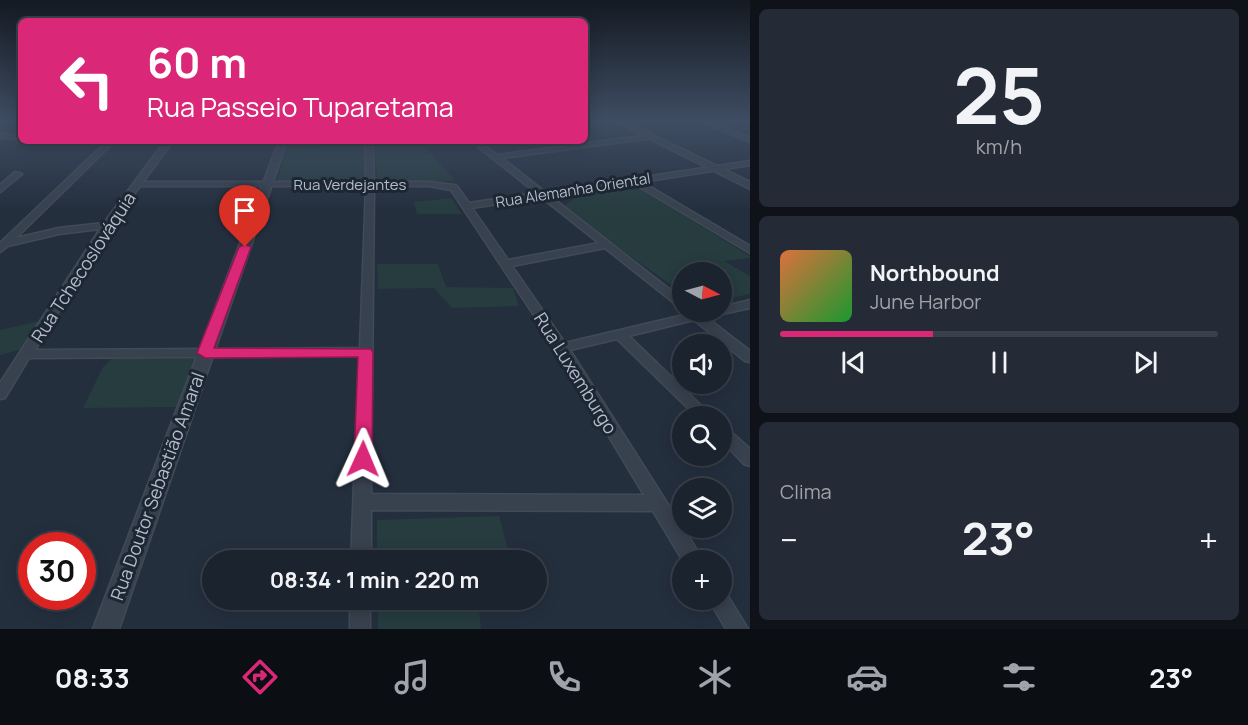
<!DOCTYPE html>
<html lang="pt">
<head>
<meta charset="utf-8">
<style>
  body { margin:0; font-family:Manrope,sans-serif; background:#242b36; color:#f1f3f6; height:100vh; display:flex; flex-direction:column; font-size:22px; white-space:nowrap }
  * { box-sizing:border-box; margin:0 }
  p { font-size:20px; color:#a0a4aa }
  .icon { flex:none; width:33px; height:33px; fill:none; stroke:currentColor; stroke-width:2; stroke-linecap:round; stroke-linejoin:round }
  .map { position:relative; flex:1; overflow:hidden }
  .details { display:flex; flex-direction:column; gap:9px; padding:9px; background:#0f1319; width:498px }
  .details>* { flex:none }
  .hud { position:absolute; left:18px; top:18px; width:570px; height:126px; border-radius:9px; box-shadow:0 3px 15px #0003,0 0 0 2px #39404a; background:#db2777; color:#fff; overflow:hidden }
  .needle { width:39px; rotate:96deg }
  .tools { position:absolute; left:672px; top:262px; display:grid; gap:12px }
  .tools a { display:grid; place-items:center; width:60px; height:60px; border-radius:50%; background:#1b232e; box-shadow:0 3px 15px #0003,0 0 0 2px #39404a; font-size:30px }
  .speed { position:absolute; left:18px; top:532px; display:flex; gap:12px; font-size:30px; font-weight:700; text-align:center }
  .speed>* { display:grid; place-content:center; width:78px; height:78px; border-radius:50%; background:#1b232e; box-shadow:0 3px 15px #0003,0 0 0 2px #39404a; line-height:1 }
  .speed .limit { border:9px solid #d22; background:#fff; color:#111 }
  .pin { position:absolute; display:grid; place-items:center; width:51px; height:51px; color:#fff; margin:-62px -26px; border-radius:50% 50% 50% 0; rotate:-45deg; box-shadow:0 0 6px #0007 }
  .pin .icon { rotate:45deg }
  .me { position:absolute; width:66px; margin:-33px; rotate:1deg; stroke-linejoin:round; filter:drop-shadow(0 0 4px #0008) }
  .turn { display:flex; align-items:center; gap:21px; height:126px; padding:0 30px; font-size:27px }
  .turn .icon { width:78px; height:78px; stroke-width:2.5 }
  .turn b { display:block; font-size:42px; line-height:51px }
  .big { font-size:45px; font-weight:700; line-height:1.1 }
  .details .tile { flex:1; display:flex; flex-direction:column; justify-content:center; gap:9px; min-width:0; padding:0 21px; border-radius:9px; background:#242b36 }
  .details .dial { align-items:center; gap:0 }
  .dial b { font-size:78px; line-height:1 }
  .song { display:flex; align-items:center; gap:18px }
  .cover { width:72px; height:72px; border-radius:9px; background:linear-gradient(135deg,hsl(20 70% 55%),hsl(130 70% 35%)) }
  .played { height:6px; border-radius:3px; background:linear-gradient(90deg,#db2777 35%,#39404a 35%) }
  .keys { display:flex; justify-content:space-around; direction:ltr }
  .heat { display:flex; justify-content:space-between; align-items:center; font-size:33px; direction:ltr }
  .trip { position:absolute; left:202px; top:550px; width:345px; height:60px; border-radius:30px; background:#1b232e; box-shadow:0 3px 15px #0003,0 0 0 2px #39404a; font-weight:700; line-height:60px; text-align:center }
  .tabs { display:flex; height:96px; justify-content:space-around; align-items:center; background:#0b0e12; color:#a0a4aa }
  .tabs .icon { width:42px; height:42px }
  .tabs .on { color:#db2777 }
  .tabs b { font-size:27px; color:#f1f3f6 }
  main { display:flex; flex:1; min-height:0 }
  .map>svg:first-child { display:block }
</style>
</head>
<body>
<main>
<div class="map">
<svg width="750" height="629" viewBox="0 0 750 629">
  <rect width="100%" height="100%" fill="#242f3e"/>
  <path fill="#263c3f" d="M375,141H421L455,181L377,182Z
    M364,146L365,181L277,182L286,148Z
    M641,189L750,256V258L724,261L750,276V294L722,300V273H682V293L562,207L583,193Z
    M451,198L462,214H417L414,202Z
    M377,264H438L446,287L513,288L519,306L452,308L434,288L378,289Z
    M40,321L22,349L0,355V330Z
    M195,358L176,407L83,408L103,367L111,359Z
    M499,516L511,561H377V520Z
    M378,600H521L523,609L479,610L481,629H378Z"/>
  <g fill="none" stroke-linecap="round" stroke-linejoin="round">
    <g stroke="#414a57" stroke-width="3">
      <path id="minor" d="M703,122H712L750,138V142Z
        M0,134L21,135V139L0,138Z
        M650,135L653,137L652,138L502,158L545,192L750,161V165L642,182L750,246V253L633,183L550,196L682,299V307L678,306L605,248L512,266L565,343L688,314V312H717L715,315L706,317L750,351V362L745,361L694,320L629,336L713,417H697L617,339L570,350L704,561H683L653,511L371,510V561H351L359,356L29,358L5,398L0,399V383L100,229L59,234L8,246L0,252V243L107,141H115L16,238L59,228L104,223L165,141H173L143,182H366L365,141H373L374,182H429L454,185L457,186L469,203L536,193L471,141H479L497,155ZM140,186H366L360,348L35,350L111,226ZM374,186H429L451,190L557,350L644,495L371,494ZM541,197L599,243L508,260L472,208Z
        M15,172L22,174L0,192V185Z
        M750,300V308L722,314L717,312H722V307Z
        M722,426L727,428L750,449V466L744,464L722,441Z
        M722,591L726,593L748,629H726L709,600H722Z
        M350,600H370V629H350Z"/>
    </g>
    <g stroke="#414a57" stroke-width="3">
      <path id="tertiary" d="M616,122H626L750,182V189Z
        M279,141H287L119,629H93Z"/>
    </g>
    <use href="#minor" fill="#38414e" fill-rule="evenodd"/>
    <use href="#tertiary" fill="#38414e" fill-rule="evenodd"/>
  </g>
  <linearGradient id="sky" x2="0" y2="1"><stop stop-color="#141a22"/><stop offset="0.58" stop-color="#3f4d63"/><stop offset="1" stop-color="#3f4d63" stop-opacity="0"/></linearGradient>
  <rect width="750" height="210" fill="url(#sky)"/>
  <path fill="#db2777" stroke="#8e194d" stroke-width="1.5" d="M245,244L251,247L214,348L371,349L373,352L372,459L369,464L363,466L356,464L354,459L358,357L205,358L197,353L239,247Z"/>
  <g text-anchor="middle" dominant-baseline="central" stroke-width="6" stroke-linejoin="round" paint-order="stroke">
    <g font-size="15" fill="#b4bcc9" stroke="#1d2633">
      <text x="350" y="184">Rua Verdejantes</text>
      <text transform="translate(573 190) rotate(-9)">Rua Alemanha Oriental</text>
    </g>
    <g font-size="18" fill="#b4bcc9" stroke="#1d2633">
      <text transform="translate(83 267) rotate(-57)">Rua Tchecoslováquia</text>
      <text transform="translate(576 373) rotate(58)">Rua Luxemburgo</text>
      <text transform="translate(157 486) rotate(-70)">Rua Doutor Sebastião Amaral</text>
    </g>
  </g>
</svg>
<div class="tools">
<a><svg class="needle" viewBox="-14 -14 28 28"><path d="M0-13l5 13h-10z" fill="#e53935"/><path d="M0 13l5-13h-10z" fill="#a0a4aa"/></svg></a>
<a><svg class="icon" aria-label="sound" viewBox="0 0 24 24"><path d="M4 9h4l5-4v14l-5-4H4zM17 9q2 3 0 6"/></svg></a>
<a><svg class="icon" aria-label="search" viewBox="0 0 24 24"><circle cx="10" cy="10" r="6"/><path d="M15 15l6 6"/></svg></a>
<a><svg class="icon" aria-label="layers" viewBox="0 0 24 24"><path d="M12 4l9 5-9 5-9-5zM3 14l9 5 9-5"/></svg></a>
<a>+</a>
</div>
<div class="speed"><div class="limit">30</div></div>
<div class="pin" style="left:245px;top:247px;background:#d93025"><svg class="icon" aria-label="arrive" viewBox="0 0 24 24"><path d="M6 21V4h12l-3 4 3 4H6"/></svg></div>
<svg class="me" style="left:363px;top:459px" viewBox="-20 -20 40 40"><path d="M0-17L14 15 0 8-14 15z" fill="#db2777" stroke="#fff" stroke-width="4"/></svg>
<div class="trip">08:34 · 1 min · 220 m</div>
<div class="hud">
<div class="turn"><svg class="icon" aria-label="left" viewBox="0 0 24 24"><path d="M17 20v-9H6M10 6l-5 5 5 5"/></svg><div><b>60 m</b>Rua Passeio Tuparetama</div></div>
</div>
</div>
<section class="details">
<div class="tile dial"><b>25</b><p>km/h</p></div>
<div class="tile">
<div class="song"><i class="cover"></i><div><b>Northbound</b><p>June Harbor</p></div></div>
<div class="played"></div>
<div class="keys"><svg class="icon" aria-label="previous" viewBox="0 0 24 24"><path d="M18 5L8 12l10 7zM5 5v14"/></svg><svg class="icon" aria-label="pause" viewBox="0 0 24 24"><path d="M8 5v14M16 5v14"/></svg><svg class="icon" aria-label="next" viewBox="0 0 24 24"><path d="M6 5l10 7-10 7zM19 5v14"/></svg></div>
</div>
<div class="tile"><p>Clima</p>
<div class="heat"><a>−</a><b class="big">23°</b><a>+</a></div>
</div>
</section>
</main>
<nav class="tabs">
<b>08:33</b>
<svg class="icon on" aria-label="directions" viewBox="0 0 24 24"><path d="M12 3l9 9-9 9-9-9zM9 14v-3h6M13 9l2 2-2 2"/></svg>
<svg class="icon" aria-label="music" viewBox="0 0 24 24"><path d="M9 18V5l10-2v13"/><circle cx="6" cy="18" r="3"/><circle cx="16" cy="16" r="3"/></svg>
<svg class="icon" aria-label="phone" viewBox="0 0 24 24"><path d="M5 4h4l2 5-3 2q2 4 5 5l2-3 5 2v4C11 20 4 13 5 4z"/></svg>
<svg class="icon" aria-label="climate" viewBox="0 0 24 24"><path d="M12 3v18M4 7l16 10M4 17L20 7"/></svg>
<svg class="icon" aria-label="car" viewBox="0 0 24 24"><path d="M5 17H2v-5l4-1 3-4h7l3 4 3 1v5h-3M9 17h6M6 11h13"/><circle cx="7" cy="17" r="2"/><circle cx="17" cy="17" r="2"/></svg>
<svg class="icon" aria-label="filters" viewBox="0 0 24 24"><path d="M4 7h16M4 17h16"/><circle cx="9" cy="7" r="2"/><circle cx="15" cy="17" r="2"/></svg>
<b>23°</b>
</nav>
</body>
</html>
